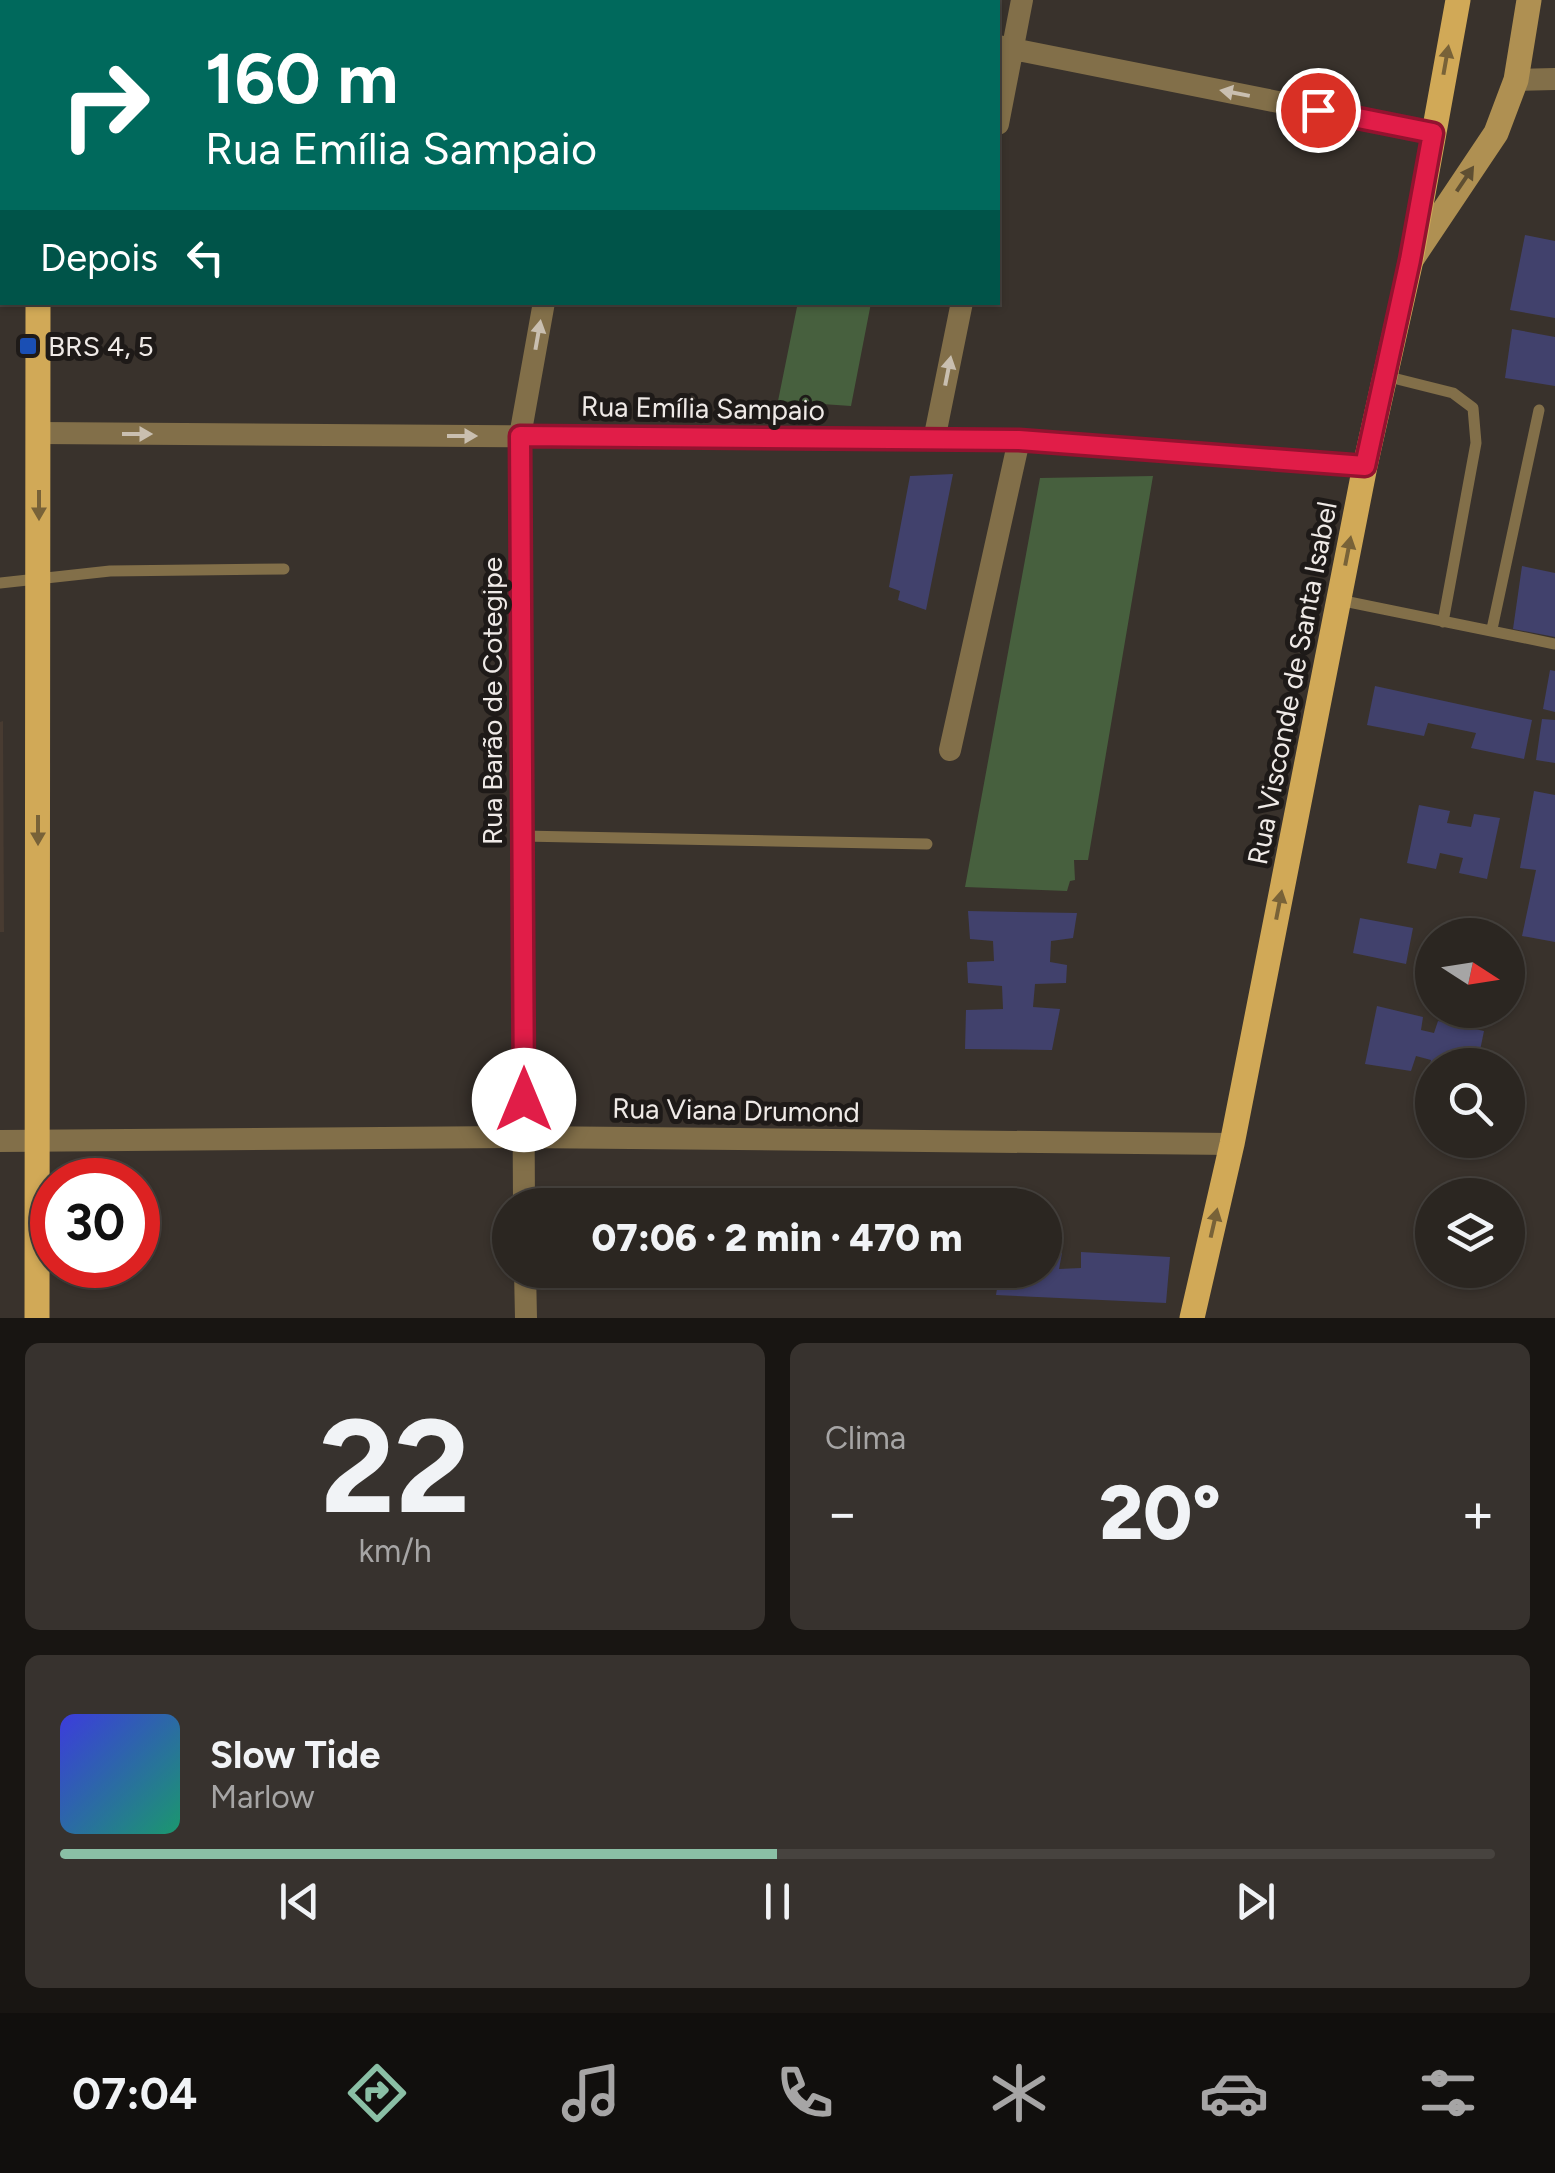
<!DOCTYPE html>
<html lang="pt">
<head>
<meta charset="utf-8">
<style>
  body { margin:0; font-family:Figtree,sans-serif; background:#37322e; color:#f1f3f6; height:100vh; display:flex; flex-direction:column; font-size:38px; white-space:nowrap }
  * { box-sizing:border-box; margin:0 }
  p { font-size:32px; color:#a6a5a5 }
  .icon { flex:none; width:55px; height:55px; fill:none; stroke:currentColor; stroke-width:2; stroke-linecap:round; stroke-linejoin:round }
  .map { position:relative; height:1318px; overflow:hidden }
  .side { display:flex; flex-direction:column; gap:25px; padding:25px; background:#181512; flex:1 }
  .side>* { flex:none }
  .banner { position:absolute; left:0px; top:0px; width:1000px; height:305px; box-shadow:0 2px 8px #0004,0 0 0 2px #47433f; background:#00695c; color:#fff; overflow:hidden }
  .needle { width:65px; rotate:102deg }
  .fabs { position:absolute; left:1415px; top:918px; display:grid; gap:20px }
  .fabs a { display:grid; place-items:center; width:110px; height:110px; border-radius:50%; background:#2b2621; box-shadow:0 2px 8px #0004,0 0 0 2px #47433f; font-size:50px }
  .speed { position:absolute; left:30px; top:1158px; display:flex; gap:20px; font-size:50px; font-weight:700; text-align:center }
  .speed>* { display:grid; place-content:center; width:130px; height:130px; border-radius:50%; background:#2b2621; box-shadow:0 2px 8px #0004,0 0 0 2px #47433f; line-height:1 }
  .speed .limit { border:15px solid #d22; background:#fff; color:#111 }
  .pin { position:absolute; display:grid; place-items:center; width:85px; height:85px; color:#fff; margin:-42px; border:5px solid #fff; border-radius:50%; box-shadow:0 2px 10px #0007 }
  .me { position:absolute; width:110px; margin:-55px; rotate:0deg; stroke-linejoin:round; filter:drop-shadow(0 0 8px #0008) }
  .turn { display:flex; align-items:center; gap:35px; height:210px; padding:0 40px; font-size:45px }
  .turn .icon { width:130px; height:130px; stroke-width:2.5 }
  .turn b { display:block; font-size:70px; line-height:85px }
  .then { display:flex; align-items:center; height:95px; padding:0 40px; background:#0003; gap:20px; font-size:38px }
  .big { font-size:75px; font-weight:800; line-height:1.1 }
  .side .card { flex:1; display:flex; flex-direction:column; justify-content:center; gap:15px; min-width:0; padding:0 35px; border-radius:15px; background:#37322e }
  .side .dial { align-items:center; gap:0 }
  .dial b { font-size:130px; line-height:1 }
  .song { display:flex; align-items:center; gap:30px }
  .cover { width:120px; height:120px; border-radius:15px; background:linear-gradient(135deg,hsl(240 70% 55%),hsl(160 70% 35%)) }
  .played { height:10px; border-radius:5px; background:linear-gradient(90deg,#8abfa5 50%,#47433f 50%) }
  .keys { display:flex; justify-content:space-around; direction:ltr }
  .heat { display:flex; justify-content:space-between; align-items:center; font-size:55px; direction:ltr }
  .side .tiles { flex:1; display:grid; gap:25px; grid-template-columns:1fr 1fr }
  .card:last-child { grid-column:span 2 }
  .trip { position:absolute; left:492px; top:1188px; width:570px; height:100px; border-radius:50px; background:#2b2621; box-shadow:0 2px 8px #0004,0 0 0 2px #47433f; font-weight:800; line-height:100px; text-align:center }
  .tabs { display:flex; height:160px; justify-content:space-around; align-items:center; background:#110f0d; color:#a6a5a5 }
  .tabs .icon { width:70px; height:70px }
  .tabs .active { color:#8abfa5 }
  .tabs b { font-size:45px; color:#f1f3f6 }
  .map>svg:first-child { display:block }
</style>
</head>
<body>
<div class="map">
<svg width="1555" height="1318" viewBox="0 0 1555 1318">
  <rect width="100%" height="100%" fill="#39322c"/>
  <path fill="#483b31" d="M3,721L4,932H0V722Z"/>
  <path fill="#47603e" d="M798,302L871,303L851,406L778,401Z
    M1153,476L1088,860H1074L1075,880L1070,881L1067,891L965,887L1040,478Z"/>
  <path fill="#41416c" d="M1525,235L1555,241V318L1510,310Z
    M1512,329L1555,337V386L1505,378Z
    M953,474L926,610L898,600L900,591L889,587L910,476Z
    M1522,566L1555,573V637L1513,629Z
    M1550,670L1555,671V712L1543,709Z
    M1375,686L1532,720L1524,759L1471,748L1476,733L1428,723L1424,736L1367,725Z
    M1542,719L1555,720V763L1536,760Z
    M1534,791L1555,795V942L1522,936L1536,870L1520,868Z
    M1419,805L1450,811L1447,823L1471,827L1474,814L1500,818L1487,879L1459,873L1463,858L1440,853L1436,869L1407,863Z
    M968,911L1077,913L1073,938L1051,941L1050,962L1067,965L1066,983L1035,984L1033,1007L1060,1009L1052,1050L965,1049L966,1010L1003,1009L1002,986L968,983L967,962L994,961L993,941L970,939Z
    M1360,918L1413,928L1406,964L1353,953Z
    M1377,1006L1423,1017L1421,1030L1434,1033L1438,1021L1484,1031L1477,1065H1432V1075L1428,1074L1431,1060L1416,1056L1411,1071L1365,1064Z
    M1045,1252L1062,1253L1059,1269L1081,1268V1252L1170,1257L1166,1303L996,1295L1000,1270H1045Z"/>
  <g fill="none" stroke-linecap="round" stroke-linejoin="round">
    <path stroke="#826f49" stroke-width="11" d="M1385,376L1453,393L1473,408L1476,443L1443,622
      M0,583L110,571L284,569
      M1339,600L1555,644
      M1492,629L1539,410
      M522,836L927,844"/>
    <path stroke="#826f49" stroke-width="22" d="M761,0L774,2
      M596,2V0
      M998,46L1433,133
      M1516,80L1555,79
      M998,124L1022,0
      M0,193H2
      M39,433L1019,440L1365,466
      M934,440L962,302
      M950,750L1019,440
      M0,1141L524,1137L1232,1144
      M524,1205L520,436L544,302
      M525,1270L526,1318"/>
    <path stroke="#af9052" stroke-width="25" d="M1411,260L1496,133L1516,80L1529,0"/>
    <path stroke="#d1a957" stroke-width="25" d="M40,2V0
      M37,1318L38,302
      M1192,1318L1232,1144L1365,466L1411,260L1458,0"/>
  </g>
  <defs><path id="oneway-solid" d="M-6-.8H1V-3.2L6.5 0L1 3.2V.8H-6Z" transform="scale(2.5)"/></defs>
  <g fill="#786238">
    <use href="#oneway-solid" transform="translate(1446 60) rotate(-80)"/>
    <use href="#oneway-solid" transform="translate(39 505) rotate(90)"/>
    <use href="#oneway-solid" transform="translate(1348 551) rotate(-79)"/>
    <use href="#oneway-solid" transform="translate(38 830) rotate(90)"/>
    <use href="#oneway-solid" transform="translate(1279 905) rotate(-79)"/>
    <use href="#oneway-solid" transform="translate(1214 1223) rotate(-77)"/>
  </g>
  <g fill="#c9bfb0">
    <use href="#oneway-solid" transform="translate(1235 93) rotate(-169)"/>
    <use href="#oneway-solid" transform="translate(538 335) rotate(-80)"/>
    <use href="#oneway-solid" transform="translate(948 371) rotate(-79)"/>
    <use href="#oneway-solid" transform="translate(137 434)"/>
    <use href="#oneway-solid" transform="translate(462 436)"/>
  </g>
  <use fill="#5f4f32" href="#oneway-solid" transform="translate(1465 179) rotate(-56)"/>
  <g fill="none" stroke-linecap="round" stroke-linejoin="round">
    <g stroke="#92132f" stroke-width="25">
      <path id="route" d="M524,1100L520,436L1019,440L1365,466L1410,260L1433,133L1318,110"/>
    </g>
    <use href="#route" stroke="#e11d48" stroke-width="18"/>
  </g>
  <rect fill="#1a4fb4" stroke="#1e1a18" stroke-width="4" x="18" y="336" width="20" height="20" rx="5"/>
  <g text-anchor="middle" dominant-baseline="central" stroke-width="10" stroke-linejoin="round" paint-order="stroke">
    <g font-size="28" fill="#efeae7" stroke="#1e1a18" text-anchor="start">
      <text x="48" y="346">BRS 4, 5</text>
    </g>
    <g font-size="28" fill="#efeae7" stroke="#1e1a18">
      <text transform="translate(703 408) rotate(1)">Rua Emília Sampaio</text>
      <text transform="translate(1292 683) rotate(-79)">Rua Visconde de Santa Isabel</text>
      <text transform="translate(492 701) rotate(-90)">Rua Barão de Cotegipe</text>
      <text transform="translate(736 1110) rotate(1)">Rua Viana Drumond</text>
    </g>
  </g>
</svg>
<div class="fabs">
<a><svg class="needle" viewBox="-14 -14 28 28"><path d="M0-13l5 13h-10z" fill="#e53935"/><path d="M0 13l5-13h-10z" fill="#a6a5a5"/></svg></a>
<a><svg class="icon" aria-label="search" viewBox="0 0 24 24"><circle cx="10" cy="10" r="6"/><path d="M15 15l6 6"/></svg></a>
<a><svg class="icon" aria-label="layers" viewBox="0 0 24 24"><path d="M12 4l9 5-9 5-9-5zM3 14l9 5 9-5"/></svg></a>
</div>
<div class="speed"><div class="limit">30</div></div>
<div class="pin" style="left:1318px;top:110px;background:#d93025"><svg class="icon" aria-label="arrive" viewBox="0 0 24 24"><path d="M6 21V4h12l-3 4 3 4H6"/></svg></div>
<svg class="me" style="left:524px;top:1100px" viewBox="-20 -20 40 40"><circle r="19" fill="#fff"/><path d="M0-13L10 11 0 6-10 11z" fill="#e11d48"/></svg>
<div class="trip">07:06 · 2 min · 470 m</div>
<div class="banner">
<div class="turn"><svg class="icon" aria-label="right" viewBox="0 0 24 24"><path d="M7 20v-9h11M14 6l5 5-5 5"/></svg><div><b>160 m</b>Rua Emília Sampaio</div></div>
<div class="then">Depois<svg class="icon" aria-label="left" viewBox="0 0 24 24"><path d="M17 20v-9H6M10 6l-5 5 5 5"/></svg></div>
</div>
</div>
<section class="side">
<div class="tiles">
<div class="card dial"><b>22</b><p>km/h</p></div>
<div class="card"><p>Clima</p>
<div class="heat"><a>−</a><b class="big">20°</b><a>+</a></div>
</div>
<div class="card">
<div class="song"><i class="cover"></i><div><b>Slow Tide</b><p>Marlow</p></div></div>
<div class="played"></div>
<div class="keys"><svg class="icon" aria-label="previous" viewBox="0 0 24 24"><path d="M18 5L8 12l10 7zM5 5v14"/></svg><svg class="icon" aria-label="pause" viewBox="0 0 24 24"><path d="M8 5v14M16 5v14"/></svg><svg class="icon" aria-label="next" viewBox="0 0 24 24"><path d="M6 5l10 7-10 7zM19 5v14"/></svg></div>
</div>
</div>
</section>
<nav class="tabs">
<b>07:04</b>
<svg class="icon active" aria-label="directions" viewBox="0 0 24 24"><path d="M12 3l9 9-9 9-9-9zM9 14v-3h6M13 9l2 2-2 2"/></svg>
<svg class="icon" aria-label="music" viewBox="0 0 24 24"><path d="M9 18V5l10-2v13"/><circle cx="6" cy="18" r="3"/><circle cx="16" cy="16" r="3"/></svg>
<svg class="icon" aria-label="phone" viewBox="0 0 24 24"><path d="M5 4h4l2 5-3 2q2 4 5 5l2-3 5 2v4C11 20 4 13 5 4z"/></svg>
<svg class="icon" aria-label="climate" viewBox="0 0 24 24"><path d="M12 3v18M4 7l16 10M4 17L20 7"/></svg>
<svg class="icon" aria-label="car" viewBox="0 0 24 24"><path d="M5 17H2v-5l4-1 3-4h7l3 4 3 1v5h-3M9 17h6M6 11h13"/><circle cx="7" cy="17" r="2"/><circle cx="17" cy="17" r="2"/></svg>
<svg class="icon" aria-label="filters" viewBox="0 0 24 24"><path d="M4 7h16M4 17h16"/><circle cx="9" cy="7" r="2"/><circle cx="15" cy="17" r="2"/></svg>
</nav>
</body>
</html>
